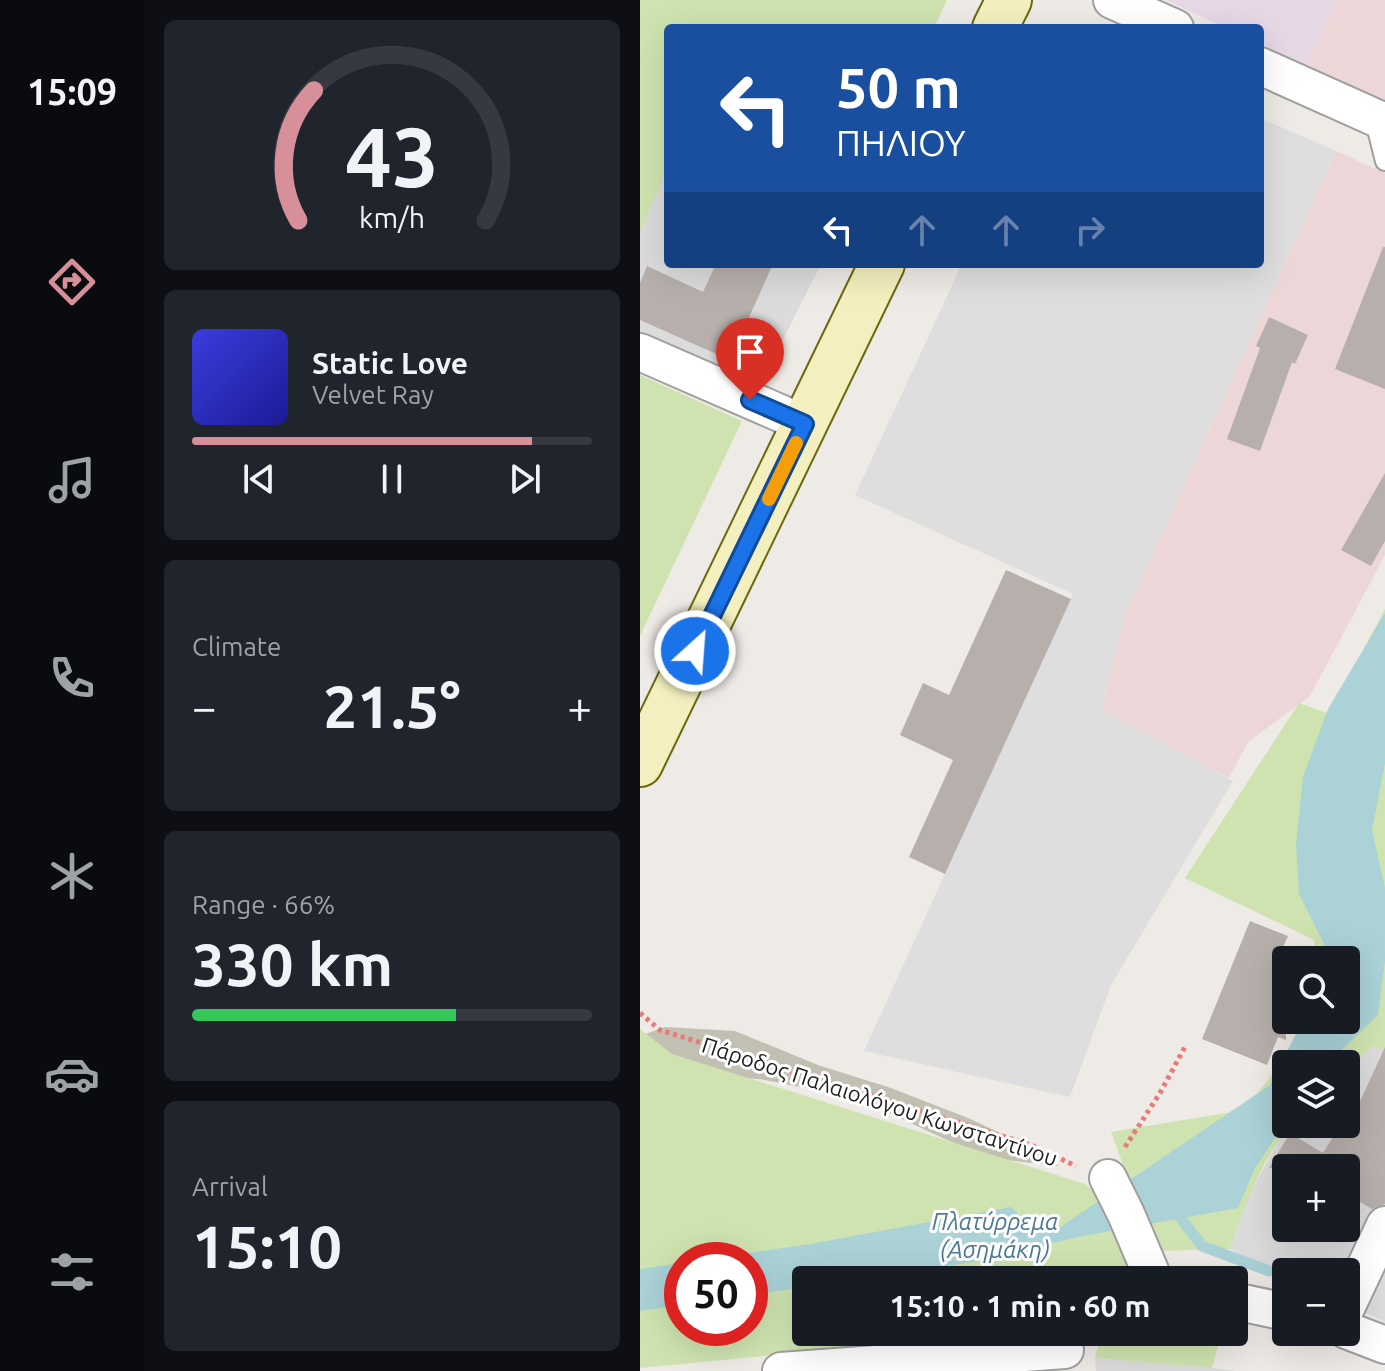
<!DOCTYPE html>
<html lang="en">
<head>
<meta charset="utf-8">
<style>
  body { margin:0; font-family:Ubuntu,sans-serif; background:#20242c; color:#f1f3f6; height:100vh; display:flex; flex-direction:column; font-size:30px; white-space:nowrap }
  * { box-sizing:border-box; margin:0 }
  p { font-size:26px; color:#9ea1a6 }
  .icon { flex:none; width:44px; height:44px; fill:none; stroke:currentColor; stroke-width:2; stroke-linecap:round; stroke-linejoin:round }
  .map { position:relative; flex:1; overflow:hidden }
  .details { display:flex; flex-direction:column; gap:20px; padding:20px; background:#0d0f14; width:496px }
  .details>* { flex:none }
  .guide { position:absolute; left:24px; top:24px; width:600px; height:244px; border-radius:8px; box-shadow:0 8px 32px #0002; background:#1a4fa0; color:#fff; overflow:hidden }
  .buttons { position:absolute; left:632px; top:946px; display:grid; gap:16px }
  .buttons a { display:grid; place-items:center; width:88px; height:88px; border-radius:8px; background:#171b24; box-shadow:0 8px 32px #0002; font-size:40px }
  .speed { position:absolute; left:24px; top:1242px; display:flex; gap:16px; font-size:40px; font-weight:700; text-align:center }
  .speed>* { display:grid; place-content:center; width:104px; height:104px; border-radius:50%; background:#171b24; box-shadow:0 8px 32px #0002; line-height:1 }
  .speed .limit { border:12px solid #d22; background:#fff; color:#111 }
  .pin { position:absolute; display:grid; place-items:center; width:68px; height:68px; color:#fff; margin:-82px -34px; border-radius:50% 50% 50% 0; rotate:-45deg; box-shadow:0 0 8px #0007 }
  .pin .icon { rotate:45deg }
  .me { position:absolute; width:88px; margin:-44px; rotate:26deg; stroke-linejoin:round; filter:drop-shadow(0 0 6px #0008) }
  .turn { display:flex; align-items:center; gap:28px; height:168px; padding:0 40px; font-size:36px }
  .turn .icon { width:104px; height:104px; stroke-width:2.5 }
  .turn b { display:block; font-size:56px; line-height:68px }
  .lanes { display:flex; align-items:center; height:76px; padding:0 40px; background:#0003; justify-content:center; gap:40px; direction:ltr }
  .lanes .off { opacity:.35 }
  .big { font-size:60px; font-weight:700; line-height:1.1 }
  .details .card { flex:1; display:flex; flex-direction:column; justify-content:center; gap:12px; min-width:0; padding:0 28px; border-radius:12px; background:#20242c }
  .details .dial { align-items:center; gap:0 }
  .dial svg { height:208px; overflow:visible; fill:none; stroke:#363941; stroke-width:7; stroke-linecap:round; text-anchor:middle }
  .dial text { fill:#f1f3f6; stroke:none }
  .song { display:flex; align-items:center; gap:24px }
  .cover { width:96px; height:96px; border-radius:12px; background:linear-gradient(135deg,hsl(240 70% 55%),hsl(240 70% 35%)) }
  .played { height:8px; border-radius:4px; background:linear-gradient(90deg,#d78f99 85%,#363941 85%) }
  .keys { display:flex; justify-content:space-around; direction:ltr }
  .heat { display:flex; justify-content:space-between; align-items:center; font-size:44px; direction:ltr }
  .charge { height:12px; border-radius:6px; background:linear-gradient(90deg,#34c759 66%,#363941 0) }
  .trip { position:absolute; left:152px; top:1266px; width:456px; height:80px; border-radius:8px; background:#171b24; box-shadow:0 8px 32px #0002; font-weight:700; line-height:80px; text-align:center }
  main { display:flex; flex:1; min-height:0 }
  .tabs { display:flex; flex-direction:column; width:144px; justify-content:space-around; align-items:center; background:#090b0e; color:#9ea1a6 }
  .tabs .icon { width:56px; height:56px }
  .tabs .on { color:#d78f99 }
  .tabs b { font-size:36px; color:#f1f3f6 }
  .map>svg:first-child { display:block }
</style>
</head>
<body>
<main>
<nav class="tabs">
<b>15:09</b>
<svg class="icon on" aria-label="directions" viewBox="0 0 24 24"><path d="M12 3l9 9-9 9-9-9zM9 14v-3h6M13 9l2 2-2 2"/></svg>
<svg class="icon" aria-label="music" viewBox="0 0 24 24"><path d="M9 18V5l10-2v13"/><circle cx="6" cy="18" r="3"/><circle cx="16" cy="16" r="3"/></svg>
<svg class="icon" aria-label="phone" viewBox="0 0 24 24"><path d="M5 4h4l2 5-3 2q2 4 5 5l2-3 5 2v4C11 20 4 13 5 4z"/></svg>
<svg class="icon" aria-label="climate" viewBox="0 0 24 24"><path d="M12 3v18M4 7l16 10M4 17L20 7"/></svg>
<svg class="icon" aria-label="car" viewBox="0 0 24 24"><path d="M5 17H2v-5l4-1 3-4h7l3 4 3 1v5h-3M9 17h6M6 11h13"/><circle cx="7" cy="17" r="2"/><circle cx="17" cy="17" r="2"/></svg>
<svg class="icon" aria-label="filters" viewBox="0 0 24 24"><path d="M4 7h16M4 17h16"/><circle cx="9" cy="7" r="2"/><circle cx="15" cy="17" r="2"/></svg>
</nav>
<section class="details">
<div class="card dial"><svg viewBox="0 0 100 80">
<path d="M14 69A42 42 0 1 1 86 69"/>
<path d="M14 69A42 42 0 0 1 20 19" stroke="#d78f99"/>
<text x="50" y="56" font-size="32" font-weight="700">43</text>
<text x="50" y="72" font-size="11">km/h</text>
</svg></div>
<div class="card">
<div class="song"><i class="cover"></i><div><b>Static Love</b><p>Velvet Ray</p></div></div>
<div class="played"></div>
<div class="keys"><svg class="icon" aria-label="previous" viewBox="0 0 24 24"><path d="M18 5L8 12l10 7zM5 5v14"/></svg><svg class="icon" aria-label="pause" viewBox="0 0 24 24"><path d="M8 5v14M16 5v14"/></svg><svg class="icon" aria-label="next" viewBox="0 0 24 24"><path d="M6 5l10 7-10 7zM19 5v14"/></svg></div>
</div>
<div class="card"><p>Climate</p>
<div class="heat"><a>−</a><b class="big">21.5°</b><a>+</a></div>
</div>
<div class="card"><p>Range · 66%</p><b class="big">330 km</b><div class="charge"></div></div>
<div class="card"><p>Arrival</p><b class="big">15:10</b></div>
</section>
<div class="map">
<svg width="745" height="1371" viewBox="0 0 745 1371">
  <rect width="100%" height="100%" fill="#eeeae5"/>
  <path fill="#dcdbdb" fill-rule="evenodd" d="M28,168V264H181L119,387L0,336V232Z
    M733,1046L745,1051V1322L706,1304V1272H646V1275L590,1249L610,1193L642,1135L653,1124H706V1072ZM646,1168H706V1228H646Z
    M455,1358L572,1368L595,1371H456Z"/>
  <path fill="#edd6d8" d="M697,0H745V101L666,65Z
    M696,151L745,173V555L670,696L608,742L589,778L462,711L484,617Z"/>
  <path fill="#e6d8e5" d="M526,0H697L666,65L620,44V28H586Z"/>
  <path fill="#c2c0b2" d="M25,1027L95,1031L178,1065L251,1088L328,1118L382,1143L419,1166L357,1159L309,1141L217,1098L120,1079L21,1075L0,1036Z"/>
  <path fill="#cfe3b0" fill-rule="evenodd" d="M0,0H307L294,28H28V168L0,232Z
    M0,375L102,421L0,636Z
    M745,609V1051L733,1046L706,1072V1064H646V1124H653C622,1154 604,1209 590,1249L517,1251L487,1176L471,1132L604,1110L676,1020H706V960H676L674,940L545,878L659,703L689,714Z
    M0,1029L32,1054L445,1184L467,1204L491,1272L478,1280H166V1332H399L395,1335L215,1347L0,1368ZM42,1260H110V1328H42Z
    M477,1332H532L580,1339L572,1368L455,1358C458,1343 463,1338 477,1332Z"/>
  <path fill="#dedede" d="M620,118L696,151L484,617L462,710L593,781L471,985L430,1097L224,1051L433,594L215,495L322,264H620Z"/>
  <path fill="#aad2d7" d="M745,613V763L732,830L745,888V961L738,1015L687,1064H646V1121L614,1170L598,1208L443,1236L409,1244L366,1257L212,1280H166V1287L110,1295V1260H61L170,1244L371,1207C385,1220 398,1233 419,1228L630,1085L663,1020H706V960H692L659,894L656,845L663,777L688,709Z
    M42,1263V1305L0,1311V1269Z"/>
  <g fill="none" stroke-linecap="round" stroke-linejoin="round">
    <path stroke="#aad2d7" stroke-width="11" d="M533,1208L562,1246L629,1271"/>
  </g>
  <path fill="#b7afab" d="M743,247H745V389L695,369Z
    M76,264H133L90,360L0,320V283L7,266L63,292Z
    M629,317L668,335L655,364L652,362L620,451L587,439L620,348L616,346Z
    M745,473V541L731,566L701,550Z
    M366,570L431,599L305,874L269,857L313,760L260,735L283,683L309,695Z
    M610,921L648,936L643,947L646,948V1040L638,1037L627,1065L562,1039Z
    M745,1047V1204L732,1209L706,1194V1168H629L650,1133L683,1153L697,1130L705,1134Z"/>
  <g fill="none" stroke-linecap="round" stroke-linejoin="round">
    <g stroke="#9f9f9f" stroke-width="22">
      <path id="lane" d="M734,117L745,161"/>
    </g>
    <g stroke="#9f9f9f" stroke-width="40">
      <path id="street" d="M472,0L535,28
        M620,66L745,122
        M0,352L165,424
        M468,1178L486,1214L514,1280
        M594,1301L646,1312
        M706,1308L745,1225
        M706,1330L745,1345
        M141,1371L425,1350"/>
    </g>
    <g stroke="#6a6910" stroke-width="48">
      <path id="secondary" d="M355,28L369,0
        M0,764L242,264"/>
    </g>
    <path stroke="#eb797b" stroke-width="5" stroke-dasharray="4 4" stroke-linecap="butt" d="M0,1013L20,1030L391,1145L436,1166
      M485,1147L520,1093L546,1045"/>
    <use href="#lane" stroke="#fff" stroke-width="18"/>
    <use href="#street" stroke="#fff" stroke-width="36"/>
    <use href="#secondary" stroke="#f3efbe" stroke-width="44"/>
  </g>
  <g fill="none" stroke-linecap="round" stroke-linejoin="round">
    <g stroke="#114b97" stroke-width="20">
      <path id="route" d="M55,651L165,424L110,400"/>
    </g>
    <use href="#route" stroke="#1a73e8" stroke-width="14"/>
    <path stroke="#f59e0b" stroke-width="14" d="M129,499L156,443"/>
  </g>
  <g text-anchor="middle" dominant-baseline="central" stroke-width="6" stroke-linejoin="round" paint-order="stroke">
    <g font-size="22" fill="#1e1e1e" stroke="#fff">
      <text transform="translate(240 1101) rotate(18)">Πάροδος Παλαιολόγου Κωνσταντίνου</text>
    </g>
    <g font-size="24" font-style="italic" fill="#4d7a95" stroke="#fff">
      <text x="355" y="1221">Πλατύρρεμα<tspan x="355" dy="28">(Ασημάκη)</tspan></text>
    </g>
  </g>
</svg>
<div class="buttons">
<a><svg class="icon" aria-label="search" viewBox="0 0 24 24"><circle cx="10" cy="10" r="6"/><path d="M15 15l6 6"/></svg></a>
<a><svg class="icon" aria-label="layers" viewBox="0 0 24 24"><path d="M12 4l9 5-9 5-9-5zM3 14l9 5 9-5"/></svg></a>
<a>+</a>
<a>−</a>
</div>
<div class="speed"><div class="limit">50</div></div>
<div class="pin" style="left:110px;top:400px;background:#d93025"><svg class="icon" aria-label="arrive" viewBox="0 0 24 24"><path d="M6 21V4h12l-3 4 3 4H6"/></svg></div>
<svg class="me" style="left:55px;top:651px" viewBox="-20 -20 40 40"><circle r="17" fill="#1a73e8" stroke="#fff" stroke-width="3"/><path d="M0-11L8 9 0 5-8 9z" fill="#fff"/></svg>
<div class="trip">15:10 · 1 min · 60 m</div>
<div class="guide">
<div class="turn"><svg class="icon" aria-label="left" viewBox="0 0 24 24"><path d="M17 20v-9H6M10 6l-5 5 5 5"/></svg><div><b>50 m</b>ΠΗΛΙΟΥ</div></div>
<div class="lanes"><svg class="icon" aria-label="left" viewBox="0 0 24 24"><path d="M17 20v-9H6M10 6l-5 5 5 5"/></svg><svg class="icon off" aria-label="ahead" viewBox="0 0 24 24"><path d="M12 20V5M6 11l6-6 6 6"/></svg><svg class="icon off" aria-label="ahead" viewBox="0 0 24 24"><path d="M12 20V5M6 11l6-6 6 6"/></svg><svg class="icon off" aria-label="right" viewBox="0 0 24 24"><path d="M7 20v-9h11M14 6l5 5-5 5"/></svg></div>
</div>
</div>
</main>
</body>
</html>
